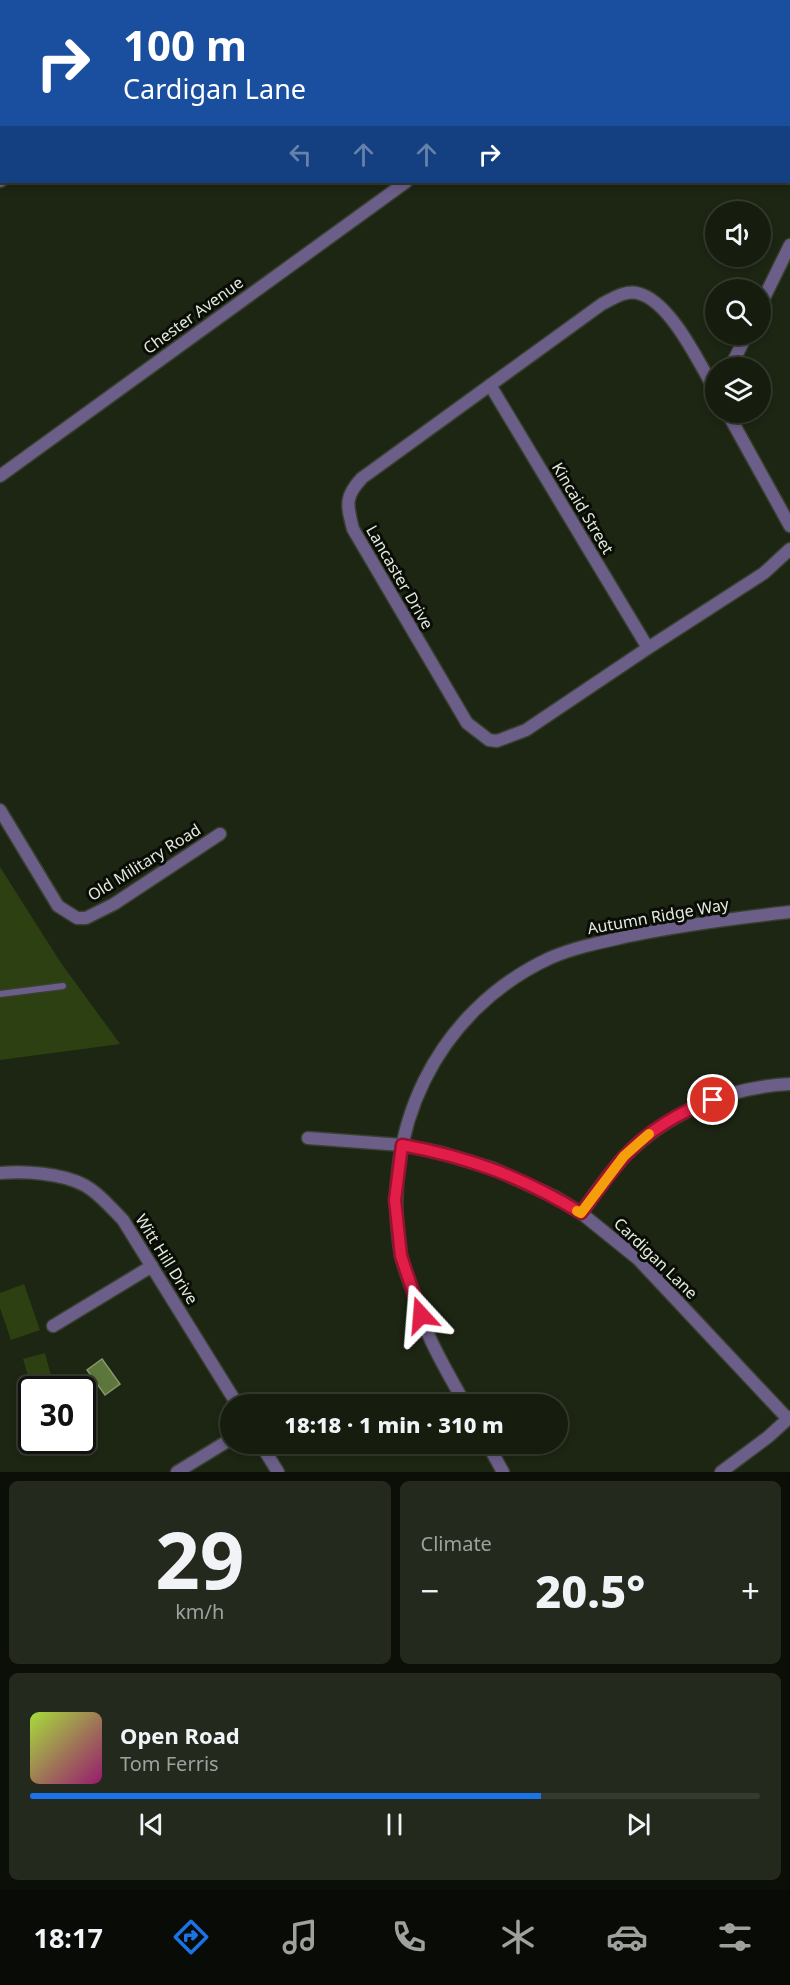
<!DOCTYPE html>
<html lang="en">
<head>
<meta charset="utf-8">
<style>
  body { margin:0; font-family:"Noto Sans",sans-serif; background:#23291c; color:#f1f3f6; height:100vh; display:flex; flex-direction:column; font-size:22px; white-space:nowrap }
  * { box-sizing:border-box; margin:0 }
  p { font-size:20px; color:#9ea19e }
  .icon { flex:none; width:33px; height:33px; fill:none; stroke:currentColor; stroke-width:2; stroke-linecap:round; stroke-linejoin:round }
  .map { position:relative; height:1472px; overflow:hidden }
  .sheet { display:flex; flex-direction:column; gap:9px; padding:9px; background:#0c0f08; flex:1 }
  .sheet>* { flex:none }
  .banner { position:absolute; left:0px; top:0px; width:790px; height:183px; box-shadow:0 3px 9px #0003,0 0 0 2px #353a2e; background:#1a4fa0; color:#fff; overflow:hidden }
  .controls { position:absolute; left:705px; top:201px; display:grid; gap:12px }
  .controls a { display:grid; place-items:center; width:66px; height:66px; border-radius:50%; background:#161c0e; box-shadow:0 3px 9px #0003,0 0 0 2px #353a2e; font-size:30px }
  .speed { position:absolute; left:18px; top:1376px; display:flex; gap:12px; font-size:30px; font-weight:700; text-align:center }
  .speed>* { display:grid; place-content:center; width:78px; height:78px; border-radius:50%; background:#161c0e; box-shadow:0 3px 9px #0003,0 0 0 2px #353a2e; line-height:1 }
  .speed .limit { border:3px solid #111; border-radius:9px; background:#fff; color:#111 }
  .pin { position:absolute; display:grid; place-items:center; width:51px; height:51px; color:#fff; margin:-26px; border:3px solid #fff; border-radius:50%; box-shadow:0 2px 6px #0007 }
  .me { position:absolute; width:66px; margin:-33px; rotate:341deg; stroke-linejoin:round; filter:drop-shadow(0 0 4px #0008) }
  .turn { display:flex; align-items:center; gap:21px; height:126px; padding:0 24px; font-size:27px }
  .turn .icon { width:78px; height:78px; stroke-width:2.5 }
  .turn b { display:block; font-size:42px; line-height:51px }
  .lanes { display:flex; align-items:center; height:57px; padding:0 24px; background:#0003; justify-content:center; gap:30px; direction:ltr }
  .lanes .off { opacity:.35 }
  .big { font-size:45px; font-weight:800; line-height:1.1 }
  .sheet .widget { flex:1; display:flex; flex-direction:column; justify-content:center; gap:9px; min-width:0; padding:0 21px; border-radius:9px; background:#23291c }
  .sheet .dial { align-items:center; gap:0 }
  .dial b { font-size:78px; line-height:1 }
  .song { display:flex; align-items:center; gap:18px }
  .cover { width:72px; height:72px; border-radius:9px; background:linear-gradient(135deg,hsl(80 70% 55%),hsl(320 70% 35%)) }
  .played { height:6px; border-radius:3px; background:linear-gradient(90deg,#1a73e8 70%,#353a2e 70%) }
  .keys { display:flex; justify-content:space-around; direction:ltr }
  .heat { display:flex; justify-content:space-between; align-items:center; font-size:33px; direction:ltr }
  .sheet .tiles { flex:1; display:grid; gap:9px; grid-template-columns:1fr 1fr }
  .widget:last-child { grid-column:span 2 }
  .trip { position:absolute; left:220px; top:1394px; width:348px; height:60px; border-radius:30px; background:#161c0e; box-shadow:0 3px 9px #0003,0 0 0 2px #353a2e; font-weight:800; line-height:60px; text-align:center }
  .dock { display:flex; height:96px; justify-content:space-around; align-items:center; background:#090b06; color:#9ea19e }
  .dock .icon { width:42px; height:42px }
  .dock .active { color:#1a73e8 }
  .dock b { font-size:27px; color:#f1f3f6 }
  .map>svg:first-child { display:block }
</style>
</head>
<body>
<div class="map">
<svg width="790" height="1472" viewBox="0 0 790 1472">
  <rect width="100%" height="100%" fill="#1d2513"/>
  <path fill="#2d4012" d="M0,867L61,963L120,1044L0,1060Z
    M24,1284L40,1330L11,1340L0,1308V1293Z
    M45,1353L54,1387L46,1389H32L23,1359Z"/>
  <path fill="#5d763b" stroke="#85986c" stroke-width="1.5" d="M102,1359L120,1384L105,1395L87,1370Z"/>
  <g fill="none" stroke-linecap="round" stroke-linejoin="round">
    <g stroke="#39402f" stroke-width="9">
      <path id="service" d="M0,994L63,986"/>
    </g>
    <g stroke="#39402f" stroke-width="15">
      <path id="minor" d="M398,0L404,2
        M242,2L244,0
        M503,2V0
        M789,99H790
        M0,181L2,180
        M760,306L790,245
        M730,368L747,334
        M490,385L648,648
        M716,392C699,363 670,300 637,293C625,290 612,299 602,304L362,478C344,497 347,505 353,529L467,723L489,740L497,741L526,730L648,648L764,573L790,549
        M727,412L790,526
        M0,476L406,182
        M0,810L58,906L77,918H86L114,904L220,834
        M308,1138L402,1145L438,1152L494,1169L557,1198L581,1213L638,1259L788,1419
        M0,1173C25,1171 61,1173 84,1185C99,1193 111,1208 123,1220L237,1404
        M581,1213C595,1194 609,1172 626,1155C669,1112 729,1087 790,1084
        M53,1326L152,1266
        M465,1404C453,1382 439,1359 429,1336C422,1321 418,1304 412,1289C408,1278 403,1266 401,1255C379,1132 436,1011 550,958C576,947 602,942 629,936C682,925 736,918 790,912
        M260,1443L278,1472
        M487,1443L503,1472
        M177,1472L231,1439
        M721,1472L768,1437L790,1417"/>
    </g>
    <use href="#service" stroke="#6b5f89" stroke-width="6"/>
    <use href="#minor" stroke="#6b5f89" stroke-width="12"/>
  </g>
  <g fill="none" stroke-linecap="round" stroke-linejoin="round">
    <g stroke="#92132f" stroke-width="15">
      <path id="route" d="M421,1315L401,1256L395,1200L402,1145C468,1157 523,1177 581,1213C595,1195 608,1175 623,1158C646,1132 681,1111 713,1100"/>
    </g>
    <use href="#route" stroke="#e11d48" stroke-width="10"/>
    <path stroke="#f59e0b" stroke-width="10" d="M577,1211L581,1213L624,1156L649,1134"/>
  </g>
  <g text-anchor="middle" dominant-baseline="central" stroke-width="6" stroke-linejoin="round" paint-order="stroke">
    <g font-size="16" fill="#e3e9dd" stroke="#090d06">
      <text transform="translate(193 315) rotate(-36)">Chester Avenue</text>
      <text transform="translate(583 508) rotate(59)">Kincaid Street</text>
      <text transform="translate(400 577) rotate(60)">Lancaster Drive</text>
      <text transform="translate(144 862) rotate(-32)">Old Military Road</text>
      <text transform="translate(658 916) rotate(-10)">Autumn Ridge Way</text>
      <text transform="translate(656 1258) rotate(44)">Cardigan Lane</text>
      <text transform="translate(167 1259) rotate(58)">Witt Hill Drive</text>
    </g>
  </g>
</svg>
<div class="controls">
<a><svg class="icon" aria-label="sound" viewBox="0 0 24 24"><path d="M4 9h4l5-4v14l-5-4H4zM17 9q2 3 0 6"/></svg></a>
<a><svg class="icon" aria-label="search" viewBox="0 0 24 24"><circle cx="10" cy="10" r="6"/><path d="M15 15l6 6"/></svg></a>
<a><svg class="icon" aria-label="layers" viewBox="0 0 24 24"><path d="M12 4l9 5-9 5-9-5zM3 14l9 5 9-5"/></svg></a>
</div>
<div class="speed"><div class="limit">30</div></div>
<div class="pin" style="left:713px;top:1100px;background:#d93025"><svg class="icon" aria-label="arrive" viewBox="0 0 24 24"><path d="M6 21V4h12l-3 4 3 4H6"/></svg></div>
<svg class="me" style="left:421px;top:1315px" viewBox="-20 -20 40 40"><path d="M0-17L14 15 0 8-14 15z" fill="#e11d48" stroke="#fff" stroke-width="4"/></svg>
<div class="trip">18:18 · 1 min · 310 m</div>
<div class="banner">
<div class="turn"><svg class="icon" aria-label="right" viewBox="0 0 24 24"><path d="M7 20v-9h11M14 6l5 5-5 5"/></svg><div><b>100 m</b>Cardigan Lane</div></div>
<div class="lanes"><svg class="icon off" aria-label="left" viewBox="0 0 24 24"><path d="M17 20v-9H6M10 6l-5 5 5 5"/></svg><svg class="icon off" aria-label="ahead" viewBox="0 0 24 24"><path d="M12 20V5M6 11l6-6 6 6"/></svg><svg class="icon off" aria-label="ahead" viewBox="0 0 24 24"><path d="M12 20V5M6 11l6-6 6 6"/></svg><svg class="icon" aria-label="right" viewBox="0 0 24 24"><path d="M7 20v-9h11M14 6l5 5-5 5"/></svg></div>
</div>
</div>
<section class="sheet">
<div class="tiles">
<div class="widget dial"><b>29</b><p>km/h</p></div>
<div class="widget"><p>Climate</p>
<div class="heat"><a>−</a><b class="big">20.5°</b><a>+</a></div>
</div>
<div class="widget">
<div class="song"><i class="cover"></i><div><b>Open Road</b><p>Tom Ferris</p></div></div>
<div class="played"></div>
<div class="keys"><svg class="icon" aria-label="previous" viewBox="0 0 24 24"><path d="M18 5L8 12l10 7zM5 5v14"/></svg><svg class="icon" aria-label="pause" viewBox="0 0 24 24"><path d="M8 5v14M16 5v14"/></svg><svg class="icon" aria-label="next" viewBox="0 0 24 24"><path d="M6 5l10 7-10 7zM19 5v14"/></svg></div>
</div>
</div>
</section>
<nav class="dock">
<b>18:17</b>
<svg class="icon active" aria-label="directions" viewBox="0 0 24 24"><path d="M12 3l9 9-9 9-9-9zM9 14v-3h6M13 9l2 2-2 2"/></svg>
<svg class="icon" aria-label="music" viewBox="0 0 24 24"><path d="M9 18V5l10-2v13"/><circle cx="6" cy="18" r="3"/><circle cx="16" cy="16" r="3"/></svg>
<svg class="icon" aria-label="phone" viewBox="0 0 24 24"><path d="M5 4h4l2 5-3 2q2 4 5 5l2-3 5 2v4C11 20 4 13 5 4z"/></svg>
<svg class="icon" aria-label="climate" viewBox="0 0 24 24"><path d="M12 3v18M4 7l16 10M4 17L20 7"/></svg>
<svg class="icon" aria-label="car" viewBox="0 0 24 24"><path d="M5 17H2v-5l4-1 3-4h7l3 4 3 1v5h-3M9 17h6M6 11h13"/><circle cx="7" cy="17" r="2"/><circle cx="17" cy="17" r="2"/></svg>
<svg class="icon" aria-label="filters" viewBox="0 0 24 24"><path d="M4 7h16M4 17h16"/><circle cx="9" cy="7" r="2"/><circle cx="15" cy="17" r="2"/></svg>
</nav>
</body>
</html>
